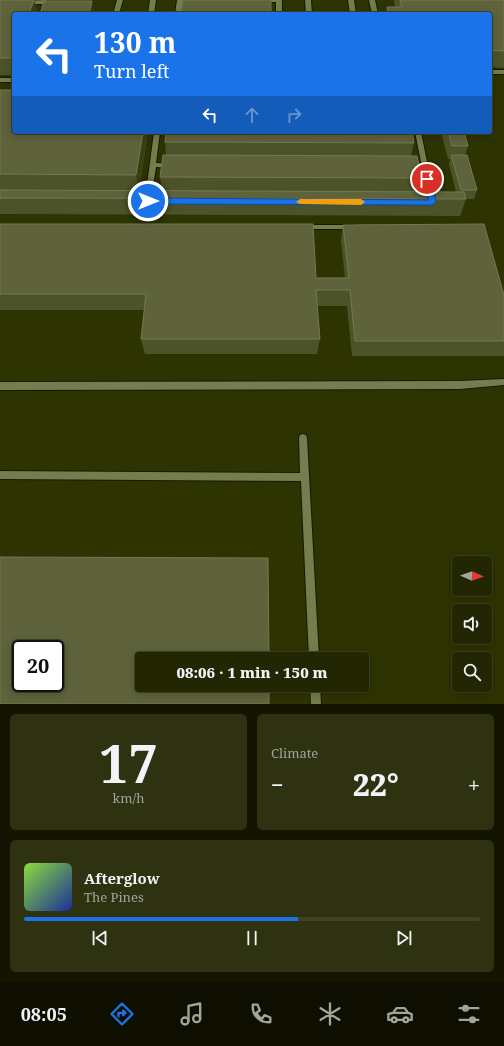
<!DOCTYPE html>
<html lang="en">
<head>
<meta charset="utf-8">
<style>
  body { margin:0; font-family:"Noto Serif",serif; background:#2e3211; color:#f1f3f6; height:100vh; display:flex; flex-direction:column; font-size:15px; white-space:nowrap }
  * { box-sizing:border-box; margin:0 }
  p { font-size:13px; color:#a2a599 }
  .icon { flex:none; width:22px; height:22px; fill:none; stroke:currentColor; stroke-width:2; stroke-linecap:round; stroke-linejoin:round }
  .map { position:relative; height:704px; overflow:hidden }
  .drawer { display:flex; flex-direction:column; gap:10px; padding:10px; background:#131501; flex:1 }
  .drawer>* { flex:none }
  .hud { position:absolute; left:12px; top:12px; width:480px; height:122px; border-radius:4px; box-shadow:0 2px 10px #0003,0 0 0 1px #3f4324; background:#1a73e8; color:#fff; overflow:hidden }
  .needle { width:26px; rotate:92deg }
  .fabs { position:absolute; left:452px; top:556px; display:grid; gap:8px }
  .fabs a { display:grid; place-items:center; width:40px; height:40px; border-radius:4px; background:#222602; box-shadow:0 2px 10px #0003,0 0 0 1px #3f4324; font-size:20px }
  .speed { position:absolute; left:12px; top:640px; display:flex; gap:8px; font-size:20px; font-weight:700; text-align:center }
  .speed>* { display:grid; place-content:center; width:52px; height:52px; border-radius:50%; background:#222602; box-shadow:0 2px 10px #0003,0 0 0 1px #3f4324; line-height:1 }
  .speed .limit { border:2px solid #111; border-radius:6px; background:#fff; color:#111 }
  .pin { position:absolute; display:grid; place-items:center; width:34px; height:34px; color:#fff; margin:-17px; border:2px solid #fff; border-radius:50%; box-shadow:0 1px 4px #0007 }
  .me { position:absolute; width:44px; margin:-22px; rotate:90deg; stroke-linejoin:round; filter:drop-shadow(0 0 3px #0008) }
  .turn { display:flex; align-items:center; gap:14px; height:84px; padding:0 16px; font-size:18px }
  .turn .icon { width:52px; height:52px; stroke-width:2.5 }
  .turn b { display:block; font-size:28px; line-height:34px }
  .lanes { display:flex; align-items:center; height:38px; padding:0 16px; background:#0003; justify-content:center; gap:20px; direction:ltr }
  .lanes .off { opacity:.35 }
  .big { font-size:30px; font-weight:800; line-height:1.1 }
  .drawer .tile { flex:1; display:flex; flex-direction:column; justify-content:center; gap:6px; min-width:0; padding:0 14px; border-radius:6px; background:#2e3211 }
  .drawer .dial { align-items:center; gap:0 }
  .dial b { font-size:52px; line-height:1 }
  .song { display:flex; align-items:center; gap:12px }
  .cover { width:48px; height:48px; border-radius:6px; background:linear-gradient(135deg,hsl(90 70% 55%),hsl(230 70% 35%)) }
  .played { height:4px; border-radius:2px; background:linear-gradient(90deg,#1a73e8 60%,#3f4324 60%) }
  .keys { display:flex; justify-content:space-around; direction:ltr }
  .heat { display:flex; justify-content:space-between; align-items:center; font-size:22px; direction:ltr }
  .drawer .tiles { flex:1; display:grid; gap:10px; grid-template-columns:1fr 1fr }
  .tile:last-child { grid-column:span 2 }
  .trip { position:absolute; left:135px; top:652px; width:234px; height:40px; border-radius:4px; background:#222602; box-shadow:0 2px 10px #0003,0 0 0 1px #3f4324; font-weight:800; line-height:40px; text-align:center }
  .menu { display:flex; height:64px; justify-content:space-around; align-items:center; background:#0e0f01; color:#a2a599 }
  .menu .icon { width:28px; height:28px }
  .menu .on { color:#1a73e8 }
  .menu b { font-size:18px; color:#f1f3f6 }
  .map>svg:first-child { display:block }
</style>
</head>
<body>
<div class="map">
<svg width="504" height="704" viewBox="0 0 504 704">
  <rect width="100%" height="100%" fill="#2e3302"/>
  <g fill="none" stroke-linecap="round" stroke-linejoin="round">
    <g stroke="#171a00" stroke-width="2">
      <path id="lane" d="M117,0H123L119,14H113Z
        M150,0H156L154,14H148Z
        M177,0H183L181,14H175Z
        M253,0H282V14H276V2H256Z
        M305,0H311L312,14H306Z
        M348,0H354L356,14H350Z
        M369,0H375L378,14H372Z
        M23,1L46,0L49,2L45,14H39L43,4H25L23,3Z
        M490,70H504V74H490Z
        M0,78H14V82H0Z
        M154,132H160L156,163L172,164L175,166L172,168L156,167L151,200L148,202L145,200Z
        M415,132H421L435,202L432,204L429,202Z
        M301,225H354L357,227L354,229H301L300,227Z
        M504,379V385L460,389L0,390V382L460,381Z
        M303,434L306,435L307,438L319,659H309L301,481L0,479V471L300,473L299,438L300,435Z
        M310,685H320L321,704H311Z"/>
    </g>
    <use href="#lane" fill="#757c4d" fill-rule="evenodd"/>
  </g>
  <path fill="#4d5328" d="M0,0H34L38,14H14V75H0Z
    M394,0H504V68L490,67V14H386L387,7H395Z
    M0,90L14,132H148L139,191H162L160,177L166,155L165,142L414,143L411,156L422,178L418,192H456L449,164L450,159H448L441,132H464L468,146L465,155L477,190L474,199H466L460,216L0,214Z
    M0,224L316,278H345L341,241L343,225L504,295V356H352L347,306H317L320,339L317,354H145L141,339L145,310H0Z"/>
  <path fill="#393f11" d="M34,0L38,14H29Z
    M92,1L94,14H89Z
    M143,132H148L139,191L136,175Z"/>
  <path fill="#5e633b" stroke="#747953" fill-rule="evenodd" d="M0,0H34L29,14H14V56L13,58H0Z
    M183,0H271V14H181Z
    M400,0H504V51L490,50V14H388L387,7H402Z
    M44,1H92L89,14H40Z
    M0,90H14V132H143L136,175L0,174Z
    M166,132H412L414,143L165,142Z
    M448,132H464L468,146H452Z
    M163,155L417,156L422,178L160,177Z
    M451,155H467L477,190H461Z
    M0,190L464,192L466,199L0,198Z
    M0,224H313L316,278H349L343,225L484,224L504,295V341H355L350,290H316L320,339H141L146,294H0Z
    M0,557L268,558L269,659H142V685H269V704H0ZM21,649H55V683H21Z"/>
  <path fill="#1a73e8" stroke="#114b97" d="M427,176L431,179L436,202L432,205L148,204L144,201L148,198L428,200L424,179Z"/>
  <path fill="#f59e0b" d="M300,199H361L365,202L361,205L300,204L296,202Z"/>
</svg>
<div class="fabs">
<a><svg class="needle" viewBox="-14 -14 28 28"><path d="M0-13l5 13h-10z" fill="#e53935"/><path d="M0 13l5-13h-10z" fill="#a2a599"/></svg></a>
<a><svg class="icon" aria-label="sound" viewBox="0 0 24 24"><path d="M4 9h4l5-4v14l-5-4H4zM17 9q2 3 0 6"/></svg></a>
<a><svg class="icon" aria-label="search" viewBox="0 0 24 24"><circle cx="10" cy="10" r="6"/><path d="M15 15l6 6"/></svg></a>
</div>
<div class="speed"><div class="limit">20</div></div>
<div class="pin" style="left:427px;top:179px;background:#d93025"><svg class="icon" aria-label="arrive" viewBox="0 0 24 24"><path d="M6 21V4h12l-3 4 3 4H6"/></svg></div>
<svg class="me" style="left:148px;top:201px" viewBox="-20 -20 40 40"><circle r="17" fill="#1a73e8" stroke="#fff" stroke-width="3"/><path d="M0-11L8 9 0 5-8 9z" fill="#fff"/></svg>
<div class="trip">08:06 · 1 min · 150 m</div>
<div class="hud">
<div class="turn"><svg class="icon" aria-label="left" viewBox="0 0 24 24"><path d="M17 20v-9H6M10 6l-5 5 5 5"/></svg><div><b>130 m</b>Turn left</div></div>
<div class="lanes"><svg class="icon" aria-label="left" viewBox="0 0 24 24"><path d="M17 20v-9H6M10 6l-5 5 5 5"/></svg><svg class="icon off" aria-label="ahead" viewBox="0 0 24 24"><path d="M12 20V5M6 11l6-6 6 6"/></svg><svg class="icon off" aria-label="right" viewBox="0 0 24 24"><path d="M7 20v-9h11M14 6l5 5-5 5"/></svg></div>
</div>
</div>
<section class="drawer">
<div class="tiles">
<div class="tile dial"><b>17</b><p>km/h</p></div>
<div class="tile"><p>Climate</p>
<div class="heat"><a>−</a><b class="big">22°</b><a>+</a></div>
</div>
<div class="tile">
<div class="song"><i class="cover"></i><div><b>Afterglow</b><p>The Pines</p></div></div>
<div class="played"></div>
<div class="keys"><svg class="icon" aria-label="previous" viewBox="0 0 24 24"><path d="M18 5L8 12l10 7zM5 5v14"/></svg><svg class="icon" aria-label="pause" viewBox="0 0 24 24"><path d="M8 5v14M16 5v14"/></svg><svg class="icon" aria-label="next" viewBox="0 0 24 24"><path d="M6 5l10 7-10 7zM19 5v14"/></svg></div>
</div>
</div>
</section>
<nav class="menu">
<b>08:05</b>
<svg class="icon on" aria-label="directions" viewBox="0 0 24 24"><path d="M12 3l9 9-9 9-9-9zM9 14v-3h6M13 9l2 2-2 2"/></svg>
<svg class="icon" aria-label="music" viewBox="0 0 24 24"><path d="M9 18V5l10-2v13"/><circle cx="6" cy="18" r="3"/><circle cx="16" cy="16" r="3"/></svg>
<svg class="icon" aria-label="phone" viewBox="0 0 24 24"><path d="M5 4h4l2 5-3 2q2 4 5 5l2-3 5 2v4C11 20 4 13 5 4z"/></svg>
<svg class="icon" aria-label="climate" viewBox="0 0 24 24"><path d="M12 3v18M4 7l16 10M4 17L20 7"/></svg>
<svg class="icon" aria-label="car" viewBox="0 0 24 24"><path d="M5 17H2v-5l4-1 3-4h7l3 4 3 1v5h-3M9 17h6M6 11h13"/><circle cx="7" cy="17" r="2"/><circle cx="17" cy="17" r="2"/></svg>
<svg class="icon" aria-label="filters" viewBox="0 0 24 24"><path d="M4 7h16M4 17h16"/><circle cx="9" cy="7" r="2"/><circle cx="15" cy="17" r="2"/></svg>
</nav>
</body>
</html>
